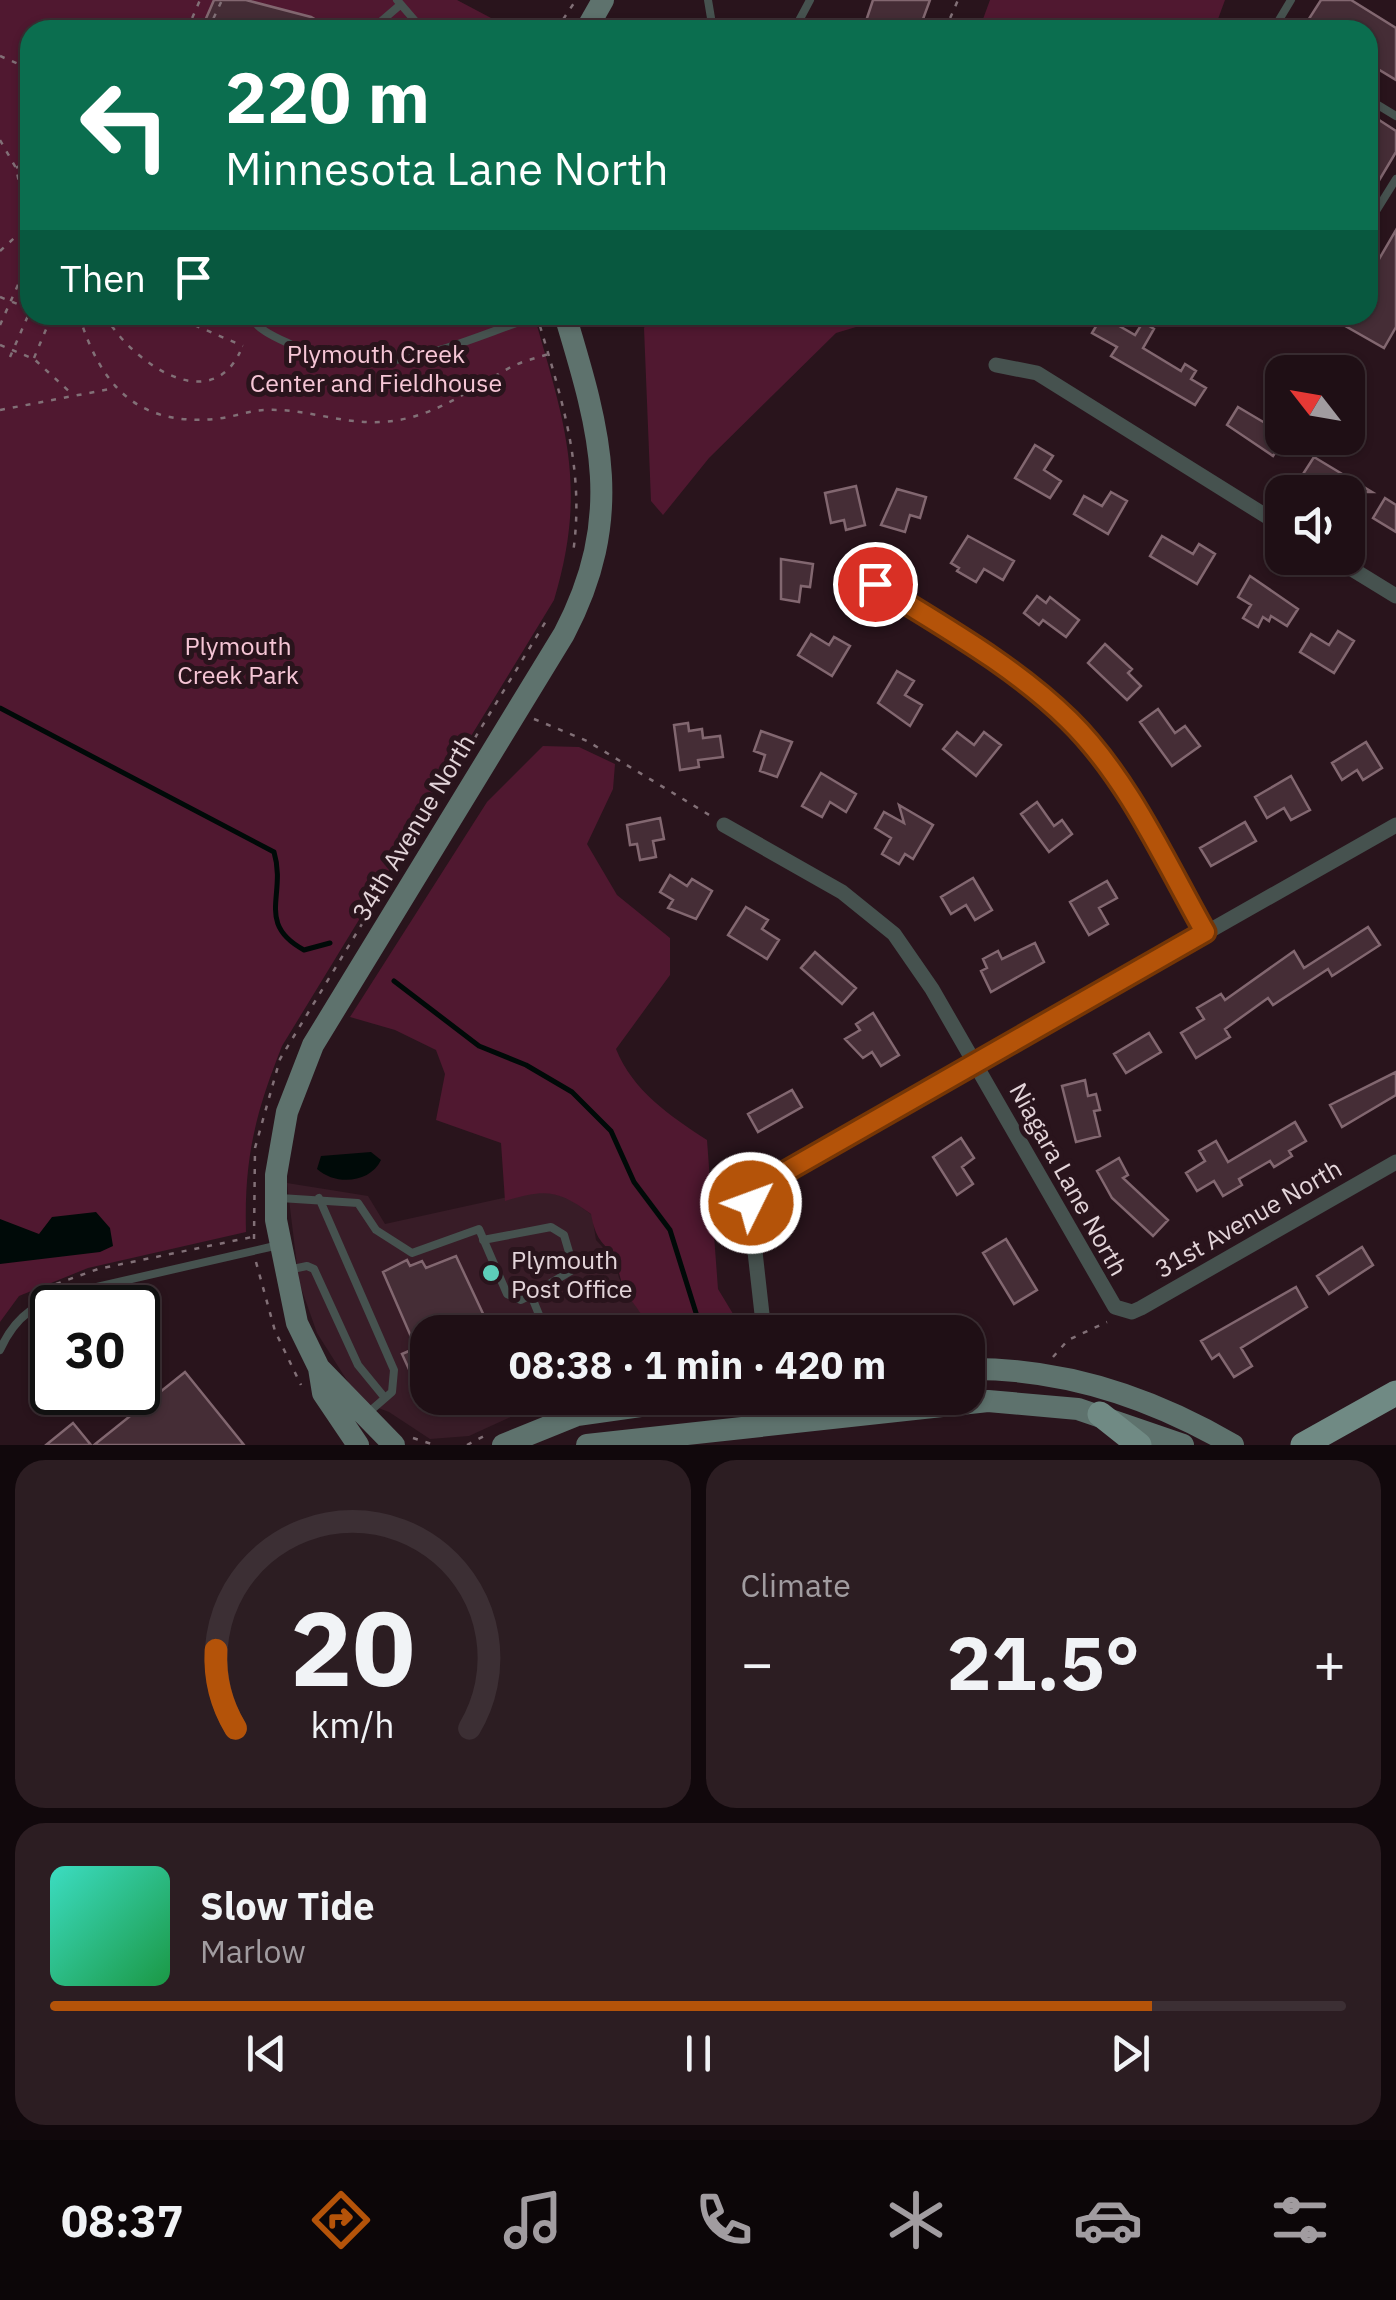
<!DOCTYPE html>
<html lang="en">
<head>
<meta charset="utf-8">
<style>
  body { margin:0; font-family:"IBM Plex Sans",sans-serif; background:#2c1d22; color:#f1f3f6; height:100vh; display:flex; flex-direction:column; font-size:38px; white-space:nowrap }
  * { box-sizing:border-box; margin:0 }
  p { font-size:32px; color:#a19ca0 }
  .icon { flex:none; width:55px; height:55px; fill:none; stroke:currentColor; stroke-width:2; stroke-linecap:round; stroke-linejoin:round }
  .map { position:relative; height:1445px; overflow:hidden }
  .details { display:flex; flex-direction:column; gap:15px; padding:15px; background:#11080c; flex:1 }
  .details>* { flex:none }
  .guide { position:absolute; left:20px; top:20px; width:1358px; height:305px; border-radius:30px; box-shadow:0 2px 8px #0004,0 0 0 2px #3c2f34; background:#0b6e4f; color:#fff; overflow:hidden }
  .needle { width:65px; rotate:301deg }
  .tools { position:absolute; left:1265px; top:355px; display:grid; gap:20px }
  .tools a { display:grid; place-items:center; width:100px; height:100px; border-radius:20px; background:#1f0f15; box-shadow:0 2px 8px #0004,0 0 0 2px #3c2f34; font-size:50px }
  .speed { position:absolute; left:30px; top:1285px; display:flex; gap:20px; font-size:50px; font-weight:700; text-align:center }
  .speed>* { display:grid; place-content:center; width:130px; height:130px; border-radius:50%; background:#1f0f15; box-shadow:0 2px 8px #0004,0 0 0 2px #3c2f34; line-height:1 }
  .speed .limit { border:5px solid #111; border-radius:15px; background:#fff; color:#111 }
  .pin { position:absolute; display:grid; place-items:center; width:85px; height:85px; color:#fff; margin:-42px; border:5px solid #fff; border-radius:50%; box-shadow:0 2px 10px #0007 }
  .me { position:absolute; width:110px; margin:-55px; rotate:48deg; stroke-linejoin:round; filter:drop-shadow(0 0 8px #0008) }
  .turn { display:flex; align-items:center; gap:35px; height:210px; padding:0 40px; font-size:45px }
  .turn .icon { width:130px; height:130px; stroke-width:2.5 }
  .turn b { display:block; font-size:70px; line-height:85px }
  .then { display:flex; align-items:center; height:95px; padding:0 40px; background:#0003; gap:20px; font-size:38px }
  .big { font-size:75px; font-weight:700; line-height:1.1 }
  .details .widget { flex:1; display:flex; flex-direction:column; justify-content:center; gap:15px; min-width:0; padding:0 35px; border-radius:30px; background:#2c1d22 }
  .details .dial { align-items:center; gap:0 }
  .dial svg { height:260px; overflow:visible; fill:none; stroke:#3c2f34; stroke-width:7; stroke-linecap:round; text-anchor:middle }
  .dial text { fill:#f1f3f6; stroke:none }
  .song { display:flex; align-items:center; gap:30px }
  .cover { width:120px; height:120px; border-radius:15px; background:linear-gradient(135deg,hsl(170 70% 55%),hsl(140 70% 35%)) }
  .played { height:10px; border-radius:5px; background:linear-gradient(90deg,#b45309 85%,#3c2f34 85%) }
  .keys { display:flex; justify-content:space-around; direction:ltr }
  .heat { display:flex; justify-content:space-between; align-items:center; font-size:55px; direction:ltr }
  .details .tiles { flex:1; display:grid; gap:15px; grid-template-columns:1fr 1fr }
  .widget:last-child { grid-column:span 2 }
  .trip { position:absolute; left:410px; top:1315px; width:575px; height:100px; border-radius:30px; background:#1f0f15; box-shadow:0 2px 8px #0004,0 0 0 2px #3c2f34; font-weight:700; line-height:100px; text-align:center }
  .tabs { display:flex; height:160px; justify-content:space-around; align-items:center; background:#0c0608; color:#a19ca0 }
  .tabs .icon { width:70px; height:70px }
  .tabs .current { color:#b45309 }
  .tabs b { font-size:45px; color:#f1f3f6 }
  .map>svg:first-child { display:block }
</style>
</head>
<body>
<div class="map">
<svg width="1396" height="1445" viewBox="0 0 1396 1445">
  <rect width="100%" height="100%" fill="#29141c"/>
  <path fill="#381c27" d="M287,1183L368,1196L385,1224L540,1190L569,1198L592,1215L596,1240L615,1260L619,1278L629,1297L642,1309L649,1332H428V1398H552L469,1436L430,1439L389,1412L360,1401L317,1333L299,1282Z"/>
  <path fill="#501830" d="M0,0H457L514,30H30V315H534C565,424 588,487 554,600L282,1046C255,1114 244,1159 246,1232L88,1268L19,1296L0,1322Z
    M990,0H1225L1214,30H979Z
    M650,315H1024L1022,320L987,327L876,321L836,333L709,458L663,515L651,501L644,328Z
    M543,746L579,747L615,764L613,789L587,844L617,895L670,938V975L616,1049C633,1091 670,1116 707,1140L718,1289L744,1332H649C643,1312 636,1309 626,1292C620,1282 620,1272 615,1262C606,1240 597,1247 591,1214C557,1189 545,1189 505,1201L501,1143L436,1120L445,1074L436,1050L395,1030L350,1017L487,802Z"/>
  <path fill="#000a08" d="M371,1152L381,1160C370,1183 336,1186 317,1169L321,1156Z
    M96,1212L110,1228L113,1246L100,1252L0,1264V1219L39,1234L52,1217Z"/>
  <g fill="none" stroke-linecap="round" stroke-linejoin="round">
    <path stroke="#000a08" stroke-width="5" d="M0,708L274,852C287,895 255,923 304,950L330,943
      M394,981L479,1046L526,1065L572,1092L611,1131L634,1182L670,1230L702,1332"/>
  </g>
  <path fill="#452d36" stroke="#826770" stroke-width="2.5" d="M214,0H246L311,17L333,30H201Z
    M873,0H930L919,30H863Z
    M1321,0H1351L1396,28V80L1368,63V30H1314L1305,25Z
    M1376,118L1396,131V152L1368,199V131Z
    M1396,230V327L1384,348L1326,315H1368V278Z
    M1102,316L1135,335L1143,322L1154,329L1143,348L1181,371L1185,364L1196,371L1191,379L1206,388L1195,405L1111,356L1117,347L1092,333Z
    M1238,407L1282,433L1285,438L1273,456L1227,425Z
    M1035,445L1053,456L1044,470L1061,481L1050,498L1015,478Z
    M1314,457L1372,492H1333L1303,474Z
    M856,486L865,525L846,530L844,520L831,523L825,493Z
    M897,489L926,497L920,518L910,515L905,532L881,525Z
    M1111,492L1127,501L1108,534L1074,514L1084,496L1102,506Z
    M1385,498L1396,505V532L1373,518Z
    M968,536L1014,561L1003,580L984,569L976,582L957,571L959,568L951,563Z
    M1162,536L1193,554L1199,544L1215,554L1197,584L1150,556Z
    M781,559L813,564L810,587L801,586L799,602L781,599Z
    M1250,576L1298,609L1287,626L1271,616L1269,621L1263,617L1258,627L1243,618L1251,605L1238,597Z
    M1037,596L1046,603L1050,597L1079,620L1066,637L1043,620L1039,625L1024,613Z
    M1338,631L1354,641L1334,673L1300,652L1311,634L1329,645Z
    M811,634L829,645L834,637L850,646L832,676L798,655Z
    M1105,644L1132,669L1128,673L1141,686L1127,700L1088,663Z
    M897,671L914,681L905,695L922,705L910,726L878,703Z
    M1158,709L1175,733L1185,726L1200,746L1172,766L1140,722Z
    M688,723L689,731L702,729L703,738L720,736L723,757L698,760L699,767L680,770L674,725Z
    M761,731L792,742L777,777L760,771L765,755L754,751Z
    M957,732L974,745L984,732L1001,745L976,776L943,749Z
    M1366,742L1382,768L1363,780L1357,770L1342,780L1332,763Z
    M821,773L856,794L846,812L830,802L822,817L802,806Z
    M1291,776L1310,810L1291,820L1284,808L1267,818L1255,797Z
    M1037,802L1054,826L1062,820L1072,834L1049,852L1021,814Z
    M899,805L933,825L913,859L905,854L899,864L882,854L891,838L875,828L884,812L904,823Z
    M660,818L664,839L653,841L656,857L640,860L637,844L630,845L627,825Z
    M1245,822L1256,841L1211,866L1200,848Z
    M670,875L687,886L692,879L712,891L696,919L668,908L673,900L660,892Z
    M973,878L992,910L975,920L966,905L951,914L941,897Z
    M1107,881L1117,898L1099,908L1108,924L1089,935L1070,902Z
    M746,907L768,920L762,929L779,940L767,959L728,935Z
    M1368,927L1380,945L1332,976L1328,969L1273,1005L1268,998L1225,1029L1230,1037L1196,1058L1181,1033L1204,1019L1197,1008L1221,994L1225,1000L1294,951L1304,968Z
    M1035,943L1044,962L991,992L981,971L987,968L983,959L998,951L1002,959Z
    M815,952L856,988L842,1004L801,968Z
    M873,1013L899,1055L881,1066L872,1052L863,1058L845,1039L860,1030L856,1024Z
    M1149,1033L1161,1052L1126,1073L1114,1054Z
    M1396,1072V1095L1342,1127L1330,1105Z
    M1085,1080L1088,1096L1096,1094L1100,1110L1094,1111L1100,1136L1076,1142L1062,1086Z
    M792,1090L802,1107L758,1132L748,1114Z
    M1295,1122L1306,1141L1289,1151L1292,1156L1274,1167L1270,1161L1239,1179L1242,1185L1223,1196L1214,1181L1197,1191L1186,1173L1205,1161L1199,1151L1216,1141L1228,1162Z
    M961,1138L974,1158L962,1167L973,1184L957,1195L933,1157Z
    M1119,1158L1128,1175L1123,1178L1168,1220L1153,1236L1112,1198L1097,1171Z
    M1006,1239L1037,1290L1014,1304L983,1253Z
    M1362,1247L1373,1265L1329,1294L1317,1276Z
    M456,1256L486,1320L494,1316L502,1332H428V1411L402,1354L416,1348L383,1272L407,1260L410,1266L422,1261L426,1268Z
    M1296,1287L1307,1307L1241,1348L1252,1366L1234,1377L1219,1354L1212,1359L1201,1341Z
    M185,1372L244,1445H94Z
    M73,1423L91,1445H46Z"/>
  <g fill="none" stroke-linecap="round" stroke-linejoin="round">
    <path stroke="#827077" stroke-width="2.5" stroke-dasharray="5 8" stroke-linecap="butt" d="M187,30L200,0
      M208,30L222,0
      M556,30L576,0
      M945,30L958,0
      M0,56L30,69
      M0,140L16,168L30,235
      M16,168L30,159
      M0,251L24,229
      M19,283H30
      M0,297L30,309
      M79,315C100,384 136,426 214,419C232,418 249,410 266,410C304,408 341,424 380,422C432,420 468,390 511,367C525,360 541,357 554,352
      M105,315C127,357 208,419 240,352
      M171,315L243,346
      M0,325L30,258
      M540,326C563,403 585,472 573,553
      M0,345L34,359L72,394
      M10,357L30,311
      M34,358L52,315
      M0,410L115,388
      M534,719L587,741L711,816
      M254,1239L255,1148L280,1059L549,616
      M256,1262L275,1331L301,1385
      M56,1284L98,1269L252,1237
      M1053,1357L1068,1340L1107,1322
      M413,1438L435,1445
      M467,1445L488,1434"/>
    <path stroke="#46524f" stroke-width="8" d="M397,0L423,30
      M708,0L713,30
      M371,30L400,5
      M794,30L810,0
      M1273,30L1291,0
      M1368,99L1396,116
      M1368,224L1396,179
      M249,315C259,331 275,337 292,345C383,386 453,343 540,315
      M280,1198L358,1203L376,1230L412,1253L479,1229L507,1294L521,1300L531,1295L546,1332
      M319,1198L394,1370L392,1392L369,1412
      M483,1240L551,1227L564,1235L574,1269L531,1295
      M288,1270L307,1266L314,1269L358,1365L385,1398
      M79,1308L75,1292L279,1245
      M0,1350C16,1314 38,1302 75,1292"/>
    <path stroke="#46524f" stroke-width="15" d="M996,365L1037,373L1282,526
      M1334,558L1396,596
      M875,584C942,626 1013,665 1069,720C1128,779 1164,861 1205,933
      M724,825L842,892L894,934L932,989L1115,1307L1132,1312L1141,1308L1396,1162
      M764,1332L751,1216V1203L764,1184L1396,825
      M773,1398L776,1421"/>
    <path stroke="#5e726d" stroke-width="22" d="M586,30L603,0
      M319,1368L394,1445
      M968,1369C1063,1368 1151,1397 1233,1445
      M358,1445L323,1393L319,1368L297,1323L276,1220V1175L287,1112L313,1045L564,634C625,517 601,434 565,315
      M503,1445L577,1415L697,1398
      M587,1445L988,1401L1078,1409L1183,1445"/>
    <path stroke="#708a84" stroke-width="25" d="M1100,1414L1139,1445
      M1303,1445L1396,1393"/>
  </g>
  <g fill="none" stroke-linecap="round" stroke-linejoin="round">
    <g stroke="#753606" stroke-width="25">
      <path id="route" d="M751,1203L764,1184L1205,932C1165,861 1128,778 1069,720C1013,665 942,626 875,584"/>
    </g>
    <use href="#route" stroke="#b45309" stroke-width="18"/>
  </g>
  <circle fill="#5dceb9" stroke="#29141c" stroke-width="4" cx="491" cy="1273" r="10"/>
  <g text-anchor="middle" dominant-baseline="central" stroke-width="10" stroke-linejoin="round" paint-order="stroke">
    <g font-size="25" fill="#f6c6d6" stroke="#29141c">
      <text x="376" y="353">Plymouth Creek<tspan x="376" dy="29">Center and Fieldhouse</tspan></text>
      <text x="238" y="645">Plymouth<tspan x="238" dy="29">Creek Park</tspan></text>
    </g>
    <g font-size="25" fill="#e3d4d9" stroke="#29141c">
      <text transform="translate(413 827) rotate(-59)">34th Avenue North</text>
      <text transform="translate(1069 1179) rotate(61)">Niagara Lane North</text>
      <text transform="translate(1248 1218) rotate(-30)">31st Avenue North</text>
    </g>
    <g font-size="25" fill="#e3d4d9" stroke="#29141c" text-anchor="start">
      <text x="511" y="1259">Plymouth<tspan x="511" dy="29">Post Office</tspan></text>
    </g>
  </g>
</svg>
<div class="tools">
<a><svg class="needle" viewBox="-14 -14 28 28"><path d="M0-13l5 13h-10z" fill="#e53935"/><path d="M0 13l5-13h-10z" fill="#a19ca0"/></svg></a>
<a><svg class="icon" aria-label="sound" viewBox="0 0 24 24"><path d="M4 9h4l5-4v14l-5-4H4zM17 9q2 3 0 6"/></svg></a>
</div>
<div class="speed"><div class="limit">30</div></div>
<div class="pin" style="left:875px;top:584px;background:#d93025"><svg class="icon" aria-label="arrive" viewBox="0 0 24 24"><path d="M6 21V4h12l-3 4 3 4H6"/></svg></div>
<svg class="me" style="left:751px;top:1203px" viewBox="-20 -20 40 40"><circle r="17" fill="#b45309" stroke="#fff" stroke-width="3"/><path d="M0-11L8 9 0 5-8 9z" fill="#fff"/></svg>
<div class="trip">08:38 · 1 min · 420 m</div>
<div class="guide">
<div class="turn"><svg class="icon" aria-label="left" viewBox="0 0 24 24"><path d="M17 20v-9H6M10 6l-5 5 5 5"/></svg><div><b>220 m</b>Minnesota Lane North</div></div>
<div class="then">Then<svg class="icon" aria-label="arrive" viewBox="0 0 24 24"><path d="M6 21V4h12l-3 4 3 4H6"/></svg></div>
</div>
</div>
<section class="details">
<div class="tiles">
<div class="widget dial"><svg viewBox="0 0 100 80">
<path d="M14 69A42 42 0 1 1 86 69"/>
<path d="M14 69A42 42 0 0 1 8 45" stroke="#b45309"/>
<text x="50" y="56" font-size="32" font-weight="700">20</text>
<text x="50" y="72" font-size="11">km/h</text>
</svg></div>
<div class="widget"><p>Climate</p>
<div class="heat"><a>−</a><b class="big">21.5°</b><a>+</a></div>
</div>
<div class="widget">
<div class="song"><i class="cover"></i><div><b>Slow Tide</b><p>Marlow</p></div></div>
<div class="played"></div>
<div class="keys"><svg class="icon" aria-label="previous" viewBox="0 0 24 24"><path d="M18 5L8 12l10 7zM5 5v14"/></svg><svg class="icon" aria-label="pause" viewBox="0 0 24 24"><path d="M8 5v14M16 5v14"/></svg><svg class="icon" aria-label="next" viewBox="0 0 24 24"><path d="M6 5l10 7-10 7zM19 5v14"/></svg></div>
</div>
</div>
</section>
<nav class="tabs">
<b>08:37</b>
<svg class="icon current" aria-label="directions" viewBox="0 0 24 24"><path d="M12 3l9 9-9 9-9-9zM9 14v-3h6M13 9l2 2-2 2"/></svg>
<svg class="icon" aria-label="music" viewBox="0 0 24 24"><path d="M9 18V5l10-2v13"/><circle cx="6" cy="18" r="3"/><circle cx="16" cy="16" r="3"/></svg>
<svg class="icon" aria-label="phone" viewBox="0 0 24 24"><path d="M5 4h4l2 5-3 2q2 4 5 5l2-3 5 2v4C11 20 4 13 5 4z"/></svg>
<svg class="icon" aria-label="climate" viewBox="0 0 24 24"><path d="M12 3v18M4 7l16 10M4 17L20 7"/></svg>
<svg class="icon" aria-label="car" viewBox="0 0 24 24"><path d="M5 17H2v-5l4-1 3-4h7l3 4 3 1v5h-3M9 17h6M6 11h13"/><circle cx="7" cy="17" r="2"/><circle cx="17" cy="17" r="2"/></svg>
<svg class="icon" aria-label="filters" viewBox="0 0 24 24"><path d="M4 7h16M4 17h16"/><circle cx="9" cy="7" r="2"/><circle cx="15" cy="17" r="2"/></svg>
</nav>
</body>
</html>
